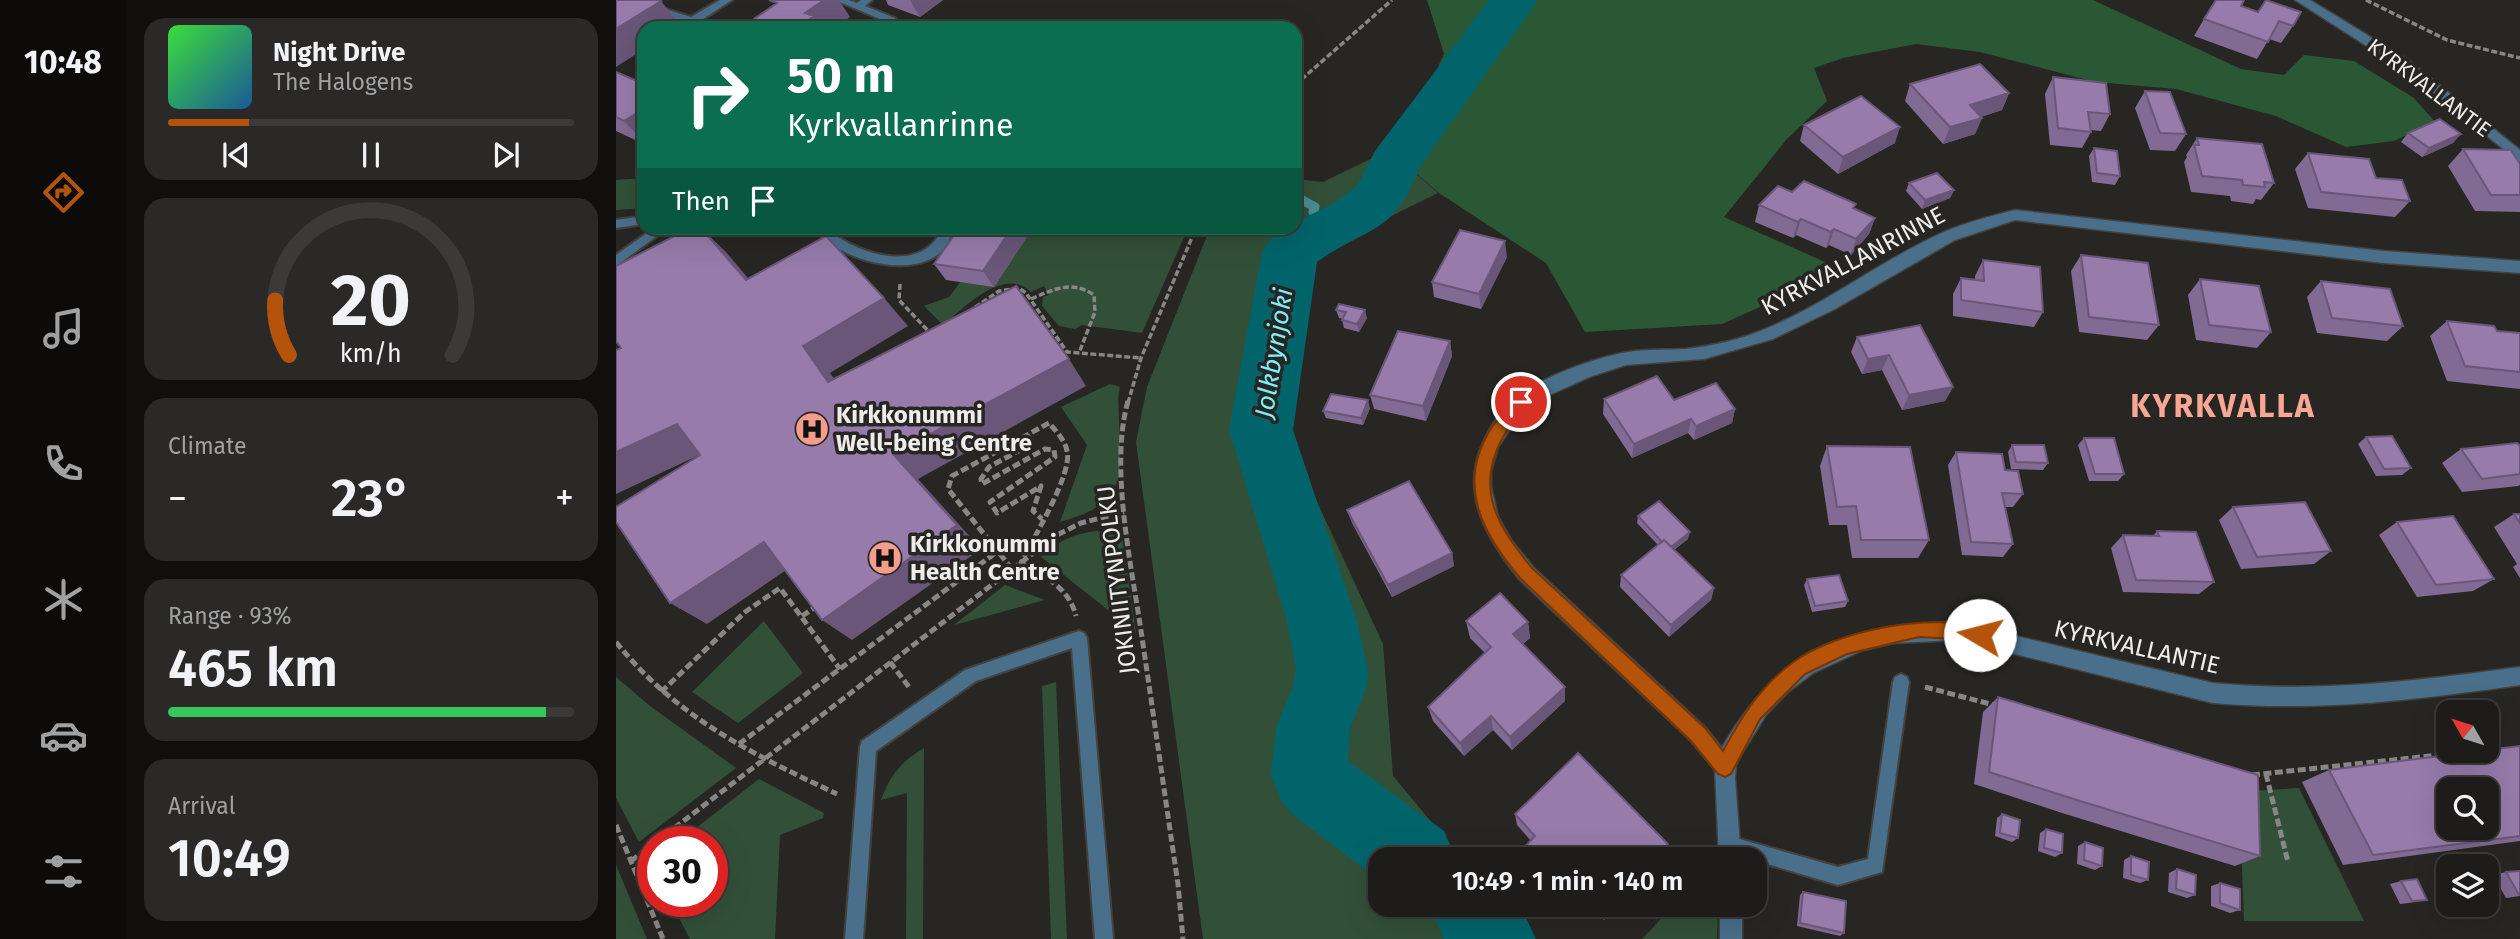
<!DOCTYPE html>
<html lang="en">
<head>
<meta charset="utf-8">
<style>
  body { margin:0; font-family:"Fira Sans",sans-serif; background:#2a2927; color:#f1f3f6; height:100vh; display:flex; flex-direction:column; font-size:26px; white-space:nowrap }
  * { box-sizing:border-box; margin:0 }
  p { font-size:23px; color:#a0a1a2 }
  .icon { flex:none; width:38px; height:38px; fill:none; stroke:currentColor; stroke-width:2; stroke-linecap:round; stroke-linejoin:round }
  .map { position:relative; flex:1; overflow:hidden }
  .sheet { display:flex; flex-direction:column; gap:18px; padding:18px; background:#100f0e; width:490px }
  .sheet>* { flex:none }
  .top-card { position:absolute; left:21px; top:21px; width:665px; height:214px; border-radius:21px; box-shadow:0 7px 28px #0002,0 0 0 2px #3b3a39; background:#0b6e4f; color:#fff; overflow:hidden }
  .needle { width:46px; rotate:309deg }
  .fabs { position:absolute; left:1820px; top:700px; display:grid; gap:14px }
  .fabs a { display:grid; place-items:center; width:63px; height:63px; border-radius:14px; background:#1d1c1a; box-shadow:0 7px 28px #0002,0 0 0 2px #3b3a39; font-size:35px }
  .speed { position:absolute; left:21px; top:826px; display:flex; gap:14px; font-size:35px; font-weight:700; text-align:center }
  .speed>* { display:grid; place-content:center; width:91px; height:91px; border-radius:50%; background:#1d1c1a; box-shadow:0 7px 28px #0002,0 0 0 2px #3b3a39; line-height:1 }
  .speed .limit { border:10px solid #d22; background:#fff; color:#111 }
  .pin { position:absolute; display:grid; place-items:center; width:60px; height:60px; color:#fff; margin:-30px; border:4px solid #fff; border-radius:50%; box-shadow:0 2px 7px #0007 }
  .me { position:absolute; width:77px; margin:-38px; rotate:278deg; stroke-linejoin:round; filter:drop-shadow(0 0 5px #0008) }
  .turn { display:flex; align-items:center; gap:24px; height:147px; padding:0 35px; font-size:32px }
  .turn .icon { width:91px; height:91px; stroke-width:2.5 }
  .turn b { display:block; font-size:49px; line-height:60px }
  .then { display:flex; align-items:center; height:66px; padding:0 35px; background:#0003; gap:14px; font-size:26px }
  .big { font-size:52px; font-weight:600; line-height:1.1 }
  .sheet .tile { flex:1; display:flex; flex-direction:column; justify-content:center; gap:10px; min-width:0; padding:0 24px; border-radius:21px; background:#2a2927 }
  .sheet .dial { align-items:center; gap:0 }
  .dial svg { height:182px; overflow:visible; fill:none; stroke:#3b3a39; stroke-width:7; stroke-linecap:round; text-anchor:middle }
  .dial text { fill:#f1f3f6; stroke:none }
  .song { display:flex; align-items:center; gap:21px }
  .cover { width:84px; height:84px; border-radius:10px; background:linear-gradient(135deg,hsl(120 70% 55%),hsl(210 70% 35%)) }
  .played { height:7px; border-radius:4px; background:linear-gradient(90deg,#b45309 20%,#3b3a39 20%) }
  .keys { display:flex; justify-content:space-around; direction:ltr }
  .heat { display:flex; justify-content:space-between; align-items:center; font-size:38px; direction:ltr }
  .charge { height:10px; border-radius:5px; background:linear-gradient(90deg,#34c759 93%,#3b3a39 0) }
  .trip { position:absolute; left:752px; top:847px; width:399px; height:70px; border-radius:21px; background:#1d1c1a; box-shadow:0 7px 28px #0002,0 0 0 2px #3b3a39; font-weight:600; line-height:70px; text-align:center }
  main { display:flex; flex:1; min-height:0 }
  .menu { display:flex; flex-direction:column; width:126px; justify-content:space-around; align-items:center; background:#0c0b0a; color:#a0a1a2 }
  .menu .icon { width:49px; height:49px }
  .menu .on { color:#b45309 }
  .menu b { font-size:32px; color:#f1f3f6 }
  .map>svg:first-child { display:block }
</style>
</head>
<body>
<main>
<nav class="menu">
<b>10:48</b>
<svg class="icon on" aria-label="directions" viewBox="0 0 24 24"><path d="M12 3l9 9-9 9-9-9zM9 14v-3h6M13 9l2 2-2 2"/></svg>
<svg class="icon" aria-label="music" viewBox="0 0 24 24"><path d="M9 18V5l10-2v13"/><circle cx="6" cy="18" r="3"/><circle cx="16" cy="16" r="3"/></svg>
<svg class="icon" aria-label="phone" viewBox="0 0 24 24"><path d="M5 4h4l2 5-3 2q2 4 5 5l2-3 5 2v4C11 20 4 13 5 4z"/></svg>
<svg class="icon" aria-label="climate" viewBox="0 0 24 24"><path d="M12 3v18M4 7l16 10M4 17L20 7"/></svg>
<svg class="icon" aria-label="car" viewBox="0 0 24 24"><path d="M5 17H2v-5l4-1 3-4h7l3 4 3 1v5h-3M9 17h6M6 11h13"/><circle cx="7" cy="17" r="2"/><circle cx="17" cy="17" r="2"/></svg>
<svg class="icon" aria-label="filters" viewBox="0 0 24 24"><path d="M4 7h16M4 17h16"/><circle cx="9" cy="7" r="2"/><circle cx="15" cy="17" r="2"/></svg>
</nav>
<section class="sheet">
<div class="tile">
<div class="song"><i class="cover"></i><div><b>Night Drive</b><p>The Halogens</p></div></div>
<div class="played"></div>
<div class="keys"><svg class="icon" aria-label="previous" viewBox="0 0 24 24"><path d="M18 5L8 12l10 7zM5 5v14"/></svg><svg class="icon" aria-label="pause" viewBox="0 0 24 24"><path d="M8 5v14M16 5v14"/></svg><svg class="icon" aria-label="next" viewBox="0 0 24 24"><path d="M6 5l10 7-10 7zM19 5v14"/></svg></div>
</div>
<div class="tile dial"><svg viewBox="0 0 100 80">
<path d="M14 69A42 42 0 1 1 86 69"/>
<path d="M14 69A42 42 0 0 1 8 45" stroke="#b45309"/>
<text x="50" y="56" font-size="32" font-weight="700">20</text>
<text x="50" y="72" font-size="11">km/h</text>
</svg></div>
<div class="tile"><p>Climate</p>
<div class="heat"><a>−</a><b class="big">23°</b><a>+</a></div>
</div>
<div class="tile"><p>Range · 93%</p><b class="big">465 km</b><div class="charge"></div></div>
<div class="tile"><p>Arrival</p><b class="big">10:49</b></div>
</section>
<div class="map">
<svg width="1904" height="939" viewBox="0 0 1904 939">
  <rect width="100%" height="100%" fill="#272623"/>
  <path fill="#325038" d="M773,150L822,193L694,256L663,420L767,644L777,776L846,859H765V905H883L912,939H587L520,442L531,387L594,228H679V179L707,182Z
    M28,178V208L0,210V180Z
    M385,228H572L526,333L466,325L459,329L443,326L426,306L427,297L433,295L428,286L415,292C388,266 349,307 327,325L308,306L333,297Z
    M494,384L504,387C501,397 503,409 503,420C505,480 511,503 444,522L471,445L445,407Z
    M481,531L506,537L520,633L508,636L506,621L425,557C443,541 456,534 481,531Z
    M389,585L429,600L338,625Z
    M148,621L187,673L122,723L76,692Z
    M0,677L34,706L120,768L23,842L0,798Z
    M440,682L451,939H435L426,686Z
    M308,748L307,939H290L291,793L265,800C274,775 285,762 308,748Z
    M143,779L208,813L207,818L164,835L159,939H74L54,901H96V842H62Z
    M1683,788L1748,921H1628L1623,792Z
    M0,865L31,939H0Z
    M1058,905H1102L1101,939H1026Z"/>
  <path fill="#2a5834" d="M811,0H1477L1625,69L1668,75L1688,55L1738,61L1798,98L1819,122L1778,141L1730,147L1660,116L1560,89L1479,82L1364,52L1300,44L1227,58L1198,68L1211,101L1171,139L1108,217L1227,270L1106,324L969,332L930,263L823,193L773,150L808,97L828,54Z"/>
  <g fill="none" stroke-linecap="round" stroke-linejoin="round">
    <path stroke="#498d91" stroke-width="9" d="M679,196L699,207L697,212L721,228"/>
    <path fill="#02646b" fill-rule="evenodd" d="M873,0H922L803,168C778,236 751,226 701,262L677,430L741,621L752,670L751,687L734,728L732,761L828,831L840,859H765V882L676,814L666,802L655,775L660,728L677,686L680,670L671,621L613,430L646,252C654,238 662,228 679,228V222L715,205L741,186L759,151Z
      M812,905H904L920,939H828Z"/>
    <g stroke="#43423f" stroke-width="4">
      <path id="lane" d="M104,0H116L84,21L94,28H81L31,8L36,5L75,17Z
        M219,0H233L241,3L245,0H256L249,6L279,18L287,28H276L271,22Z
        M28,216V224L0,228V220Z
        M38,228H52L0,266V255Z
        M198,228H211C239,254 304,275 325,231L323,228L338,229C335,235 332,244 328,249C298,282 221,260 198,228Z
        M463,631L468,633L471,638L497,939H479L456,648L360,681L260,751L247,939H229L244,747L246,741L349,670Z
        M1285,674L1291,677L1293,682L1266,872L1222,885L1107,851L1104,845L1107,839L1113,836L1222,867L1252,859L1277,682L1279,677Z"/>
    </g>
    <g stroke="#43423f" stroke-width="3">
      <path id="street" d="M1679,0H1694L1792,60L1904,150V162L1782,66Z
        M1399,210L1768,251L1904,261V273L1768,263L1399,220L1339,240L1219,309L1157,339L1088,359L1010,365L976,376L929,397L904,415L882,447L875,471V487L882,517L896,541L917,567L1089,727L1106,748C1160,651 1235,622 1342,622L1597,683C1701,693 1801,681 1904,667V685C1801,700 1701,712 1597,703L1342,640L1278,643L1247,650L1197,673L1172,692L1150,715L1125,755L1120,765L1119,778L1125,859H1103L1099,770L1075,741L903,579C872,540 844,495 866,445C873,429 882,413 896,401C922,378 977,358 1012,352C1031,349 1051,350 1070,349C1096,346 1123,340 1147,330C1211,304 1265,260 1328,232C1351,222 1375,216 1399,210Z
        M1104,905H1126V939H1104Z"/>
    </g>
    <path stroke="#888785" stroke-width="3.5" stroke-dasharray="6 2.5" stroke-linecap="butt" d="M1750,0L1831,40L1904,58
      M679,85L776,0
      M284,284L283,300L316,335
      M415,299C438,289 456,280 478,295L479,312L463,353
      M352,312L383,291L403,288L410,293L451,352L525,358
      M512,403L525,358L580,228"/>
    <path stroke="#888785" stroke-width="5" stroke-dasharray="8 3.5" stroke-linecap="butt" d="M512,401C494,464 514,559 524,624C537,711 549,797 562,884L567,939
      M411,435L417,443L373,467L365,479L366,484L429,449L438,450L439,457L374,502L381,513L425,486L417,511L426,519
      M396,569L332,489L336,476L433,423C440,431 449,440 451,451C457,474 416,540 405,563C429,576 453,588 460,616
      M186,616L201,606
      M0,642C60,717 136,754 221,794
      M274,662L293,687
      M1309,687L1378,705
      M45,692L129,612L164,588L224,669
      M123,744L382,551
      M1871,750L1882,748
      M1650,774L1672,862
      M1636,775L1861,751
      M0,825L47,939
      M40,842L441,535L465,523L508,512
      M15,861L37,844"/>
    <use href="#lane" fill="#496f8b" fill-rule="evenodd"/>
    <use href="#street" fill="#496f8b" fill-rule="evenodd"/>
  </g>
  <path fill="#816a93" d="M270,0H327L304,17L272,5Z
    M1625,6L1677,26L1665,43L1653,39L1641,59L1578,36L1588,19Z
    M0,72L28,84V144L0,131Z
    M1437,77L1494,114L1485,131L1474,130L1475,132L1466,148L1434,145L1429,94Z
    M1294,84L1393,93L1386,110L1365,117L1366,118L1359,134L1327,144L1289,101Z
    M1529,91L1570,134L1559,151L1534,150L1519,108Z
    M1188,125L1279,143L1222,174L1184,141Z
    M1792,133L1837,143L1806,157L1785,142Z
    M1581,138L1658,183L1645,200L1640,199L1637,204L1615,201L1614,196L1575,192L1568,162L1571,157L1570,155Z
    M1478,148L1504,176L1499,185L1476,182L1473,156Z
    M1847,149L1904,195V212L1859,211L1832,166Z
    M1692,153L1794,201L1779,217L1692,208L1679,169Z
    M1293,183L1338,190L1334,198L1306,209L1290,191Z
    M1176,192L1239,209L1259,218L1253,234L1235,255L1213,245L1210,248L1180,235L1177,238L1139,222L1143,205Z
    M343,228H411L414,232L378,287L330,280L318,264Z
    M1465,255L1543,325L1531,340L1463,332L1455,271Z
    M891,257L865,309L818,297L816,282Z
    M1367,260L1427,312L1418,327L1337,316V294L1345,278L1359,280V276Z
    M1584,279L1655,332L1641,348L1580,340L1572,295Z
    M1705,281L1787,326L1771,341L1701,333L1691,297Z
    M720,310L751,318L743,332L728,328L726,320L727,319L723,318Z
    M1831,321L1881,331L1904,333V389L1831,381L1814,336Z
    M1241,337L1337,387L1329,401L1286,410L1266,370L1246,374L1235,352Z
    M834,341L836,356L810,421L758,409L754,395Z
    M988,399L1058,400L1119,409L1116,423L1078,440L1072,433L1016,458L987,414Z
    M754,408L747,425L710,418L707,411Z
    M1750,437L1795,468L1786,475L1760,476L1742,444Z
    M1468,438L1508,474L1502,481H1473L1462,445Z
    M1396,445L1432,463L1427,470L1395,469L1392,452Z
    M1211,446L1313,540L1302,558H1236L1231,525H1213L1204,466Z
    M1904,446V485L1902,486L1846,492L1826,463L1845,449Z
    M1340,452L1407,494L1397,507H1389L1397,544L1387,557L1346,555L1332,465Z
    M1617,507L1715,551L1698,564L1625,569L1603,520Z
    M731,510L836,553L838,566L776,597L736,523Z
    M1898,514H1904V578L1897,567L1901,564L1878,527Z
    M1022,516L1072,539L1058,550L1098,588L1095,600L1053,637L1004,587L1005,575L1042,545L1021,523Z
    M1781,522L1878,579L1857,591L1801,597L1763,535Z
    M1541,531L1598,582L1583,594L1507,592L1495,548L1507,535L1537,536Z
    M1191,579L1232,601L1229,607L1196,612L1188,585Z
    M850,621L912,622L914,638L907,644L949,687V701L896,750L877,730L848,756L817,721L812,707L869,653L854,638Z
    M1382,697L1644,856L1619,866L1446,813L1358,784L1367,712Z
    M1904,746V841L1727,865L1686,782L1713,770Z
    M899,814L1048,854L1043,859H900V856L915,841L901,825Z
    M1386,814L1402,838L1396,842L1379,836L1381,818Z
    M1430,829L1446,853L1439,857L1422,851L1424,833Z
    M1469,842L1486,866L1479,870L1461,864L1462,846Z
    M1515,856L1532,880L1524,883L1507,878L1508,860Z
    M1561,869L1579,895L1571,898L1552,892L1553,873Z
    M1904,871V896L1890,898L1877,875L1890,872Z
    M1785,881L1811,900L1800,902L1784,904L1774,884Z
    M1604,883L1624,910L1614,913L1595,906V886Z
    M1187,892L1228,933L1224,936L1181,926L1184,895Z
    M974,905H1001L988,920Z"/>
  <path fill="#695678" d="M208,0H223L234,17L219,28H181L189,13Z
    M294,0H327L304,17Z
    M45,1L64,25L60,28H28V49L0,67V29Z
    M1393,93L1386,110L1347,122L1354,105Z
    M27,109L28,110V142L8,121Z
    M1366,118L1359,134L1327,144L1334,127Z
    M1284,127L1279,143L1222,174L1227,157Z
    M1845,134L1837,143L1806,157L1813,148Z
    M1338,190L1334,198L1306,209L1309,200Z
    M1259,218L1253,234L1235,255L1240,239Z
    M1185,219L1180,235L1177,238L1182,222Z
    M85,228L110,252L158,309L130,280Z
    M396,228H411L414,232L378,287L367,271Z
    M1218,229L1213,245L1210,248L1215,232Z
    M889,241L891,257L865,309L863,294Z
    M268,298L292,326L214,373L239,408L212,382L187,346Z
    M749,310L751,318L743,332L741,324Z
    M834,341L836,356L810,421L807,406Z
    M1273,355L1266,370L1246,374L1252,359Z
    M453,359L470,386L302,479L365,549L236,640L206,620L277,454Z
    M1337,387L1329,401L1286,410L1293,395Z
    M752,400L754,408L747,425L745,418Z
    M1119,409L1116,423L1078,440L1080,426Z
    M1075,419L1072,433L1016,458L1018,444Z
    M61,424L94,450L0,494V452Z
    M1074,532L1072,539L1051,555L1053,548Z
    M148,542L179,564L91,624L54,603Z
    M836,553L838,566L776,597L772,585Z
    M1098,588L1095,600L1053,637L1055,625Z
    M912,622L914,638L899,650L897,634Z
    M949,687V701L896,750L894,737Z
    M875,716L877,730L848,756L844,743Z
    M1052,844L1048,854L1043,859H1038Z
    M995,905H1001L988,920L989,912Z"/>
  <path fill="#967bab" stroke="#695678" stroke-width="2" fill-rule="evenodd" d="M0,0H43L45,1L0,29Z
    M153,0H208L189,13L198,16L181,28H125L161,3Z
    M1600,0H1628L1625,6L1642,12L1650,0L1685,12L1677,26L1663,21L1652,42L1588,19Z
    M1364,64L1393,93L1354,105L1366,118L1334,127L1294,84Z
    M0,72L28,84V110L27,109L8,121L0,117Z
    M1437,77L1490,83L1494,114L1472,112L1475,132L1442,128Z
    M1529,91L1554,92L1570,134L1544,133Z
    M1245,96L1284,127L1227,157L1188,125Z
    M1824,119L1845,134L1813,148L1792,133Z
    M1581,138L1646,144L1658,183L1648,182L1649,187L1627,185L1626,180L1586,176L1578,145H1583Z
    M1478,148L1501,151L1504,176L1481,173Z
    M1847,149L1895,150L1904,164V195H1875Z
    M1692,153L1753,159L1760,178L1786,180L1794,201L1705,192Z
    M1321,173L1338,190L1309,200L1293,183Z
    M1188,181L1240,204L1237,208L1259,218L1240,239L1218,229L1215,232L1185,219L1182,222L1143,205L1162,186L1176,192Z
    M74,228H85L130,280L210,236L268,298L187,346L212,382L400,286L453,359L277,454L341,525L206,620L148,542L54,603L0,522V507L84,455L61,424L0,452V350L5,348L0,341V266Z
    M343,228H396L367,271L318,264Z
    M844,230L889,241L863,294L816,282Z
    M1465,255L1532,263L1543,325L1473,317Z
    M1367,260L1424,267L1427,312L1345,300V278L1368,281Z
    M1584,279L1643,286L1655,332L1593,325Z
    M1705,281L1774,289L1787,326L1716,318Z
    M723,304L749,310L741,324L726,320L730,312L720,310Z
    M1831,321L1878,326L1881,331L1904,333V372L1849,366Z
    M1304,325L1337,387L1293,395L1273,355L1252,359L1241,337Z
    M782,331L834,341L807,406L754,395Z
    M1041,376L1058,400L1100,383L1119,409L1080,426L1075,419L1018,444L988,399Z
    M715,394L752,400L745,418L707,411Z
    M1776,436L1795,468L1768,469L1750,437Z
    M1468,438H1498L1508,474H1479Z
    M1901,443L1904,446V474L1866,479L1845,449Z
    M1396,445H1428L1432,463L1400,462Z
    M1211,446L1294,447L1313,540H1245L1240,506L1221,507Z
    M1340,452L1386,454L1389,470L1402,471L1407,494L1386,493L1397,544L1355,542Z
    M793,481L836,553L772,585L731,510Z
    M1043,501L1074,532L1055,547L1048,540L1046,542L1022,516Z
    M1689,502L1715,551L1641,557L1617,507Z
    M1898,514H1904V523Z
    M1837,516L1878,579L1820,585L1781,522Z
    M1541,531L1580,532L1598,582L1520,580L1507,535L1543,536Z
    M1048,540L1098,588L1055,625L1005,575Z
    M1223,575L1232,601L1199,606L1191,579Z
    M884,593L912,622L897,634L949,687L894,737L875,716L844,743L812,707L875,647L850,621Z
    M1382,697L1642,775L1644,856L1464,801L1373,772Z
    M1904,746V836L1757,855L1713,770L1863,751H1871V750ZM1832,789H1871V828H1832Z
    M962,753L1052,844L1038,859H903L900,856L919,836L899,814Z
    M1386,814L1404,820L1402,838L1384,833Z
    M1430,829L1447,834L1446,853L1428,848Z
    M1469,842L1487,848L1486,866L1468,860Z
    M1515,856L1533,862L1532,880L1515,875Z
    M1561,869L1580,875L1579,895L1560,889Z
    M1904,871V895H1903L1890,872Z
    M1801,879L1811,900L1796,901L1785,881Z
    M1604,883L1624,889V910L1604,903Z
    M1187,892L1230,901L1228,933L1184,923Z
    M982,905H995L989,912Z"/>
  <path fill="#b45309" stroke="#753606" stroke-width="2" d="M905,396L913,402C906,415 894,424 887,437C858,489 882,527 916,568L1089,728L1107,751C1126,716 1143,688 1176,663C1218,631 1320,610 1370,630L1373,635L1370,641L1364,644L1342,639L1303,637L1231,654L1189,674L1144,719L1115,774L1109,777L1102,774L1075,741L904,578C866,533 839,484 876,427C883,417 892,407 900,398Z"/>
  <defs>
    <g id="hospital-disc" transform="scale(1.75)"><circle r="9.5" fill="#f49d8b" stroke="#272623"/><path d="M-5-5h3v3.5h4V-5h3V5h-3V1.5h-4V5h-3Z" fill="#111"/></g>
  </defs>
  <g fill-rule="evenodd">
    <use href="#hospital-disc" x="196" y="429"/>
    <use href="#hospital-disc" x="269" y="558"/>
  </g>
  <g text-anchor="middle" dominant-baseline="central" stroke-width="7" stroke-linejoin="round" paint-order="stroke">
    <g font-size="21" fill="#eeedeb" stroke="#272623">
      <text transform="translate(1813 88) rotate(37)">KYRKVALLANTIE</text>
    </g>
    <g font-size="24" fill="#eeedeb" stroke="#272623">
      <text transform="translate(1237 261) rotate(-28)">KYRKVALLANRINNE</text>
      <text transform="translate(501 580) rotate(-97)">JOKINIITYNPOLKU</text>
      <text transform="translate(1521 647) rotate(13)">KYRKVALLANTIE</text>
    </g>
    <g font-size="24" font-weight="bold" fill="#eeedeb" stroke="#272623" text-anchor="start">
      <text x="220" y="415">Kirkkonummi<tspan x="220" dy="28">Well-being Centre</tspan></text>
      <text x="294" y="544">Kirkkonummi<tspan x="294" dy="28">Health Centre</tspan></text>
    </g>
    <g font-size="26" font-style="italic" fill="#7bf0fc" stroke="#272623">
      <text transform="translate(658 353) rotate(-81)">Jolkbynjoki</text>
    </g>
    <g font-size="32" font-weight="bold" letter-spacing="2" fill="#f8a795" stroke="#272623">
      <text x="1607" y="406">KYRKVALLA</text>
    </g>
  </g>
</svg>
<div class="fabs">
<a><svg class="needle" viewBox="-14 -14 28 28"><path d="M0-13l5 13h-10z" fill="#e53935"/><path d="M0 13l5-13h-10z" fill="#a0a1a2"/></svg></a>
<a><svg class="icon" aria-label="search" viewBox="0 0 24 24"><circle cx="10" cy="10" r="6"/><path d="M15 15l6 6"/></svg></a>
<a><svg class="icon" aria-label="layers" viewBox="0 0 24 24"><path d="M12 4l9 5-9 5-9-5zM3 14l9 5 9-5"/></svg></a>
</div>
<div class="speed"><div class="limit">30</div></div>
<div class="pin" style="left:905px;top:402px;background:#d93025"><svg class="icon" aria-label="arrive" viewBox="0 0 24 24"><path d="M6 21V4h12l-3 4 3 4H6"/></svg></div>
<svg class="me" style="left:1364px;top:635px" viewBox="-20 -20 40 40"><circle r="19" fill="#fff"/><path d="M0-13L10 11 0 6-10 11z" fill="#b45309"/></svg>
<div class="trip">10:49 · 1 min · 140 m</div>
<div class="top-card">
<div class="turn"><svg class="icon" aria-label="right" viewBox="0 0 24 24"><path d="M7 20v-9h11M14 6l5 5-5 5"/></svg><div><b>50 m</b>Kyrkvallanrinne</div></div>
<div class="then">Then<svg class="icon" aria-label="arrive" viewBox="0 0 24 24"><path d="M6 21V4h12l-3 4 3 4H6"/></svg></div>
</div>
</div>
</main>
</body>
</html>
